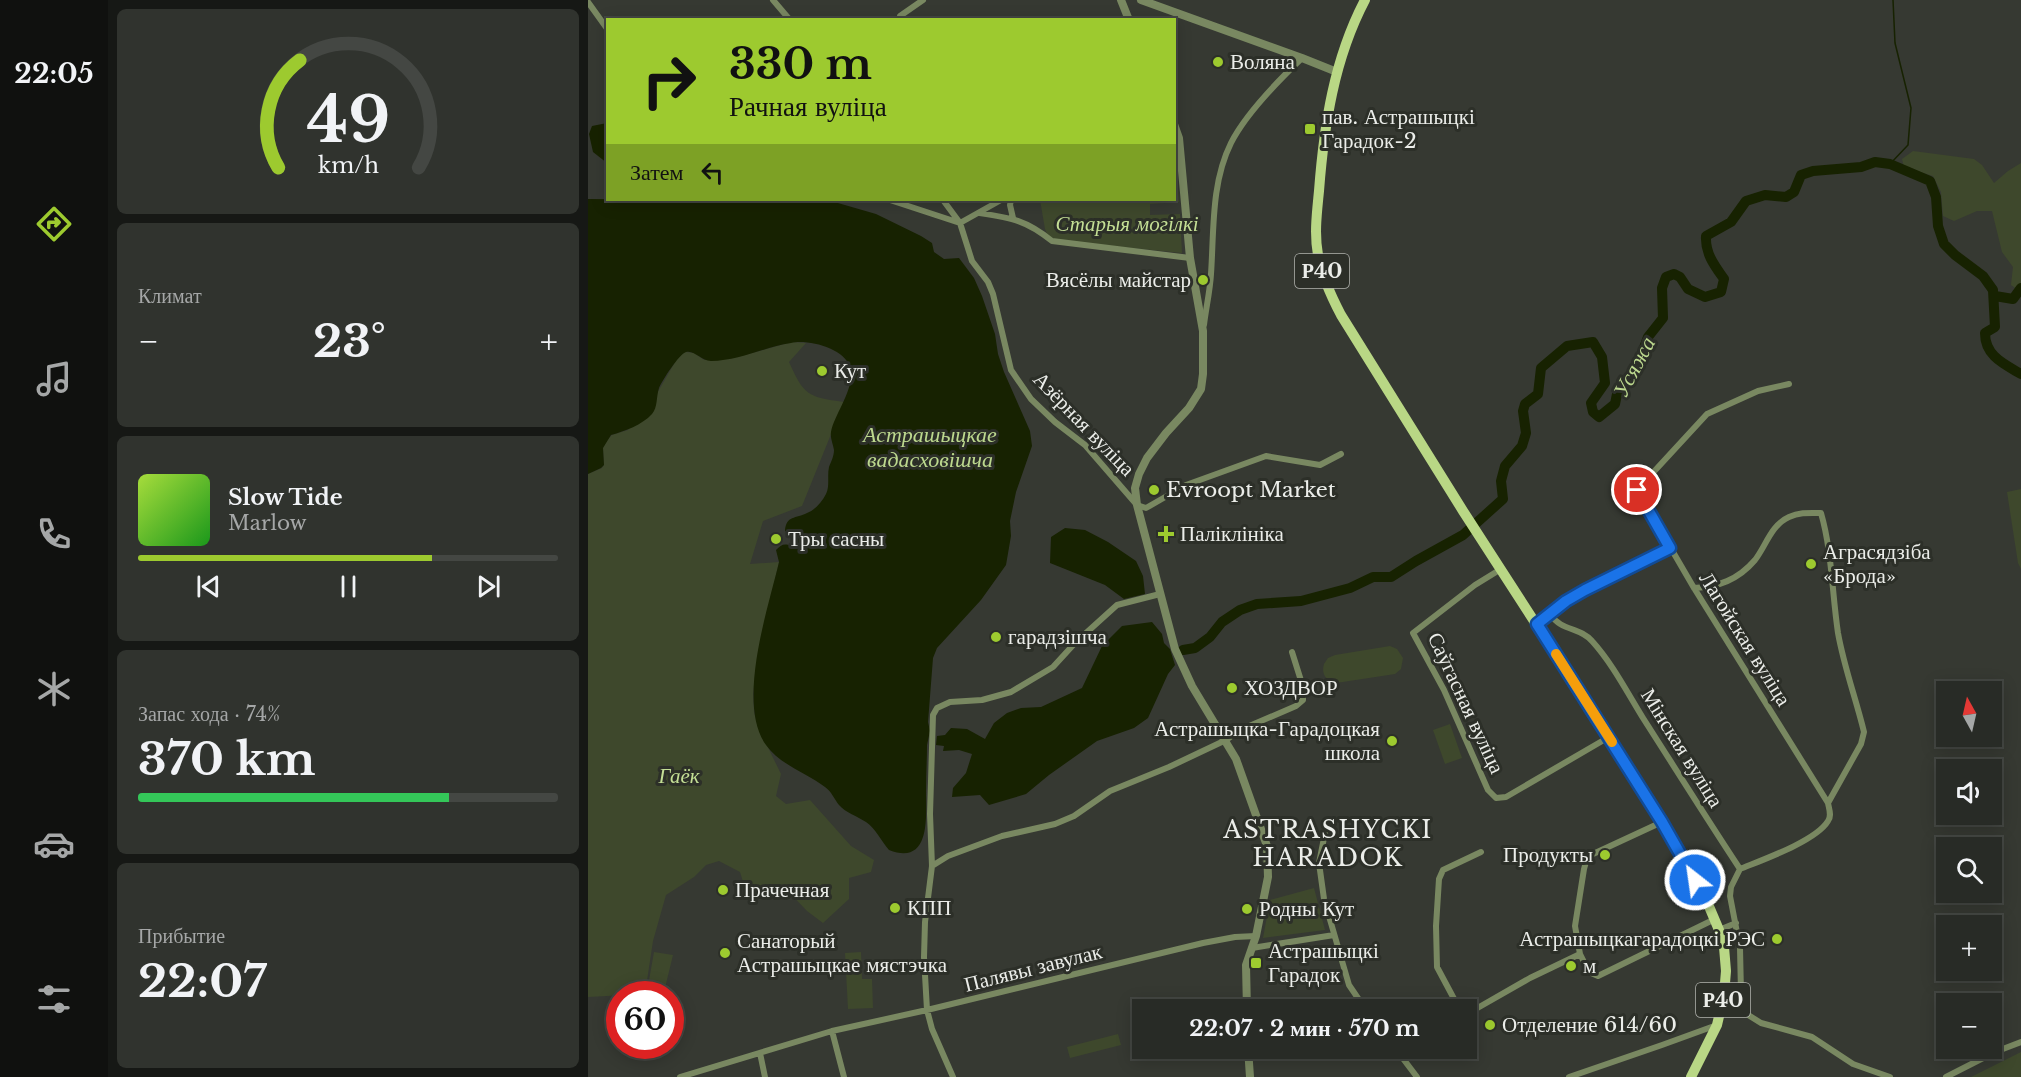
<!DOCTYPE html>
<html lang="ru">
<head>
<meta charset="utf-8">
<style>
  body { margin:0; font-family:"Libre Baskerville",serif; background:#30332e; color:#f1f3f6; height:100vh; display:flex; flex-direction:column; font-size:22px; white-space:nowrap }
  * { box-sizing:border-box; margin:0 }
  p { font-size:20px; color:#a5a7a7 }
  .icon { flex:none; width:33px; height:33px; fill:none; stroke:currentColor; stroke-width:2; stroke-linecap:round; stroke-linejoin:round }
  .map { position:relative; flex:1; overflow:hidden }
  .side { display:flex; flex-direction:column; gap:9px; padding:9px; background:#161815; width:480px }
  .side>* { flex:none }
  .hud { position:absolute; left:18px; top:18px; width:570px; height:183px; border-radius:0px; box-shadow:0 3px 15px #0003,0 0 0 2px #444743; background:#9dca2f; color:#111; overflow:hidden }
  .needle { width:39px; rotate:352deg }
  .fabs { position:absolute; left:1348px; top:681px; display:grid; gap:12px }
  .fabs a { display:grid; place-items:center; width:66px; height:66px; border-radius:0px; background:#282b26; box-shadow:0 3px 15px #0003,0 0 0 2px #444743; font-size:30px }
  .speed { position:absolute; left:18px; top:981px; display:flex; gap:12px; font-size:30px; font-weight:700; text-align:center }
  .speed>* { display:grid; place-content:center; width:78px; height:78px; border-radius:50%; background:#282b26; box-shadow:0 3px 15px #0003,0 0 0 2px #444743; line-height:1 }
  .speed .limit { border:9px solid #d22; background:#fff; color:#111 }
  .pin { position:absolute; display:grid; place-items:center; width:51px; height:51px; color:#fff; margin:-26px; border:3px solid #fff; border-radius:50%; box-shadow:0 2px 6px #0007 }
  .me { position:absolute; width:66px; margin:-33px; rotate:330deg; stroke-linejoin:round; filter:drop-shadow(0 0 4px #0008) }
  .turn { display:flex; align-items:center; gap:21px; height:126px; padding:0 24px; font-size:27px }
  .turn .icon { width:78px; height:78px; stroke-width:2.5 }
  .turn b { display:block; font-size:42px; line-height:51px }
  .then { display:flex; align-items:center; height:57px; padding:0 24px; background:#0003; gap:12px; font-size:22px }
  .big { font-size:45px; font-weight:800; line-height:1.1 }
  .side .card { flex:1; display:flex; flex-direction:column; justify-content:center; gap:9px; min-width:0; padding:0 21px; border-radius:9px; background:#30332e }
  .side .dial { align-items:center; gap:0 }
  .dial svg { height:156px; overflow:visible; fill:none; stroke:#444743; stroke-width:7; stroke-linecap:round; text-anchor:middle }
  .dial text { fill:#f1f3f6; stroke:none }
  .song { display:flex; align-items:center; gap:18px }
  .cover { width:72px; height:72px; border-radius:9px; background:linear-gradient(135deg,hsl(80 70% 55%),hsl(120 70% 35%)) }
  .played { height:6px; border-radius:3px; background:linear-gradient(90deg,#9dca2f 70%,#444743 70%) }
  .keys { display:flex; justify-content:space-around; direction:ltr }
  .heat { display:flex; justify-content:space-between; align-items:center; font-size:33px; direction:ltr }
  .charge { height:9px; border-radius:4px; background:linear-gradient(90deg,#34c759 74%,#444743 0) }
  .trip { position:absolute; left:544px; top:999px; width:345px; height:60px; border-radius:0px; background:#282b26; box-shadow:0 3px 15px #0003,0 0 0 2px #444743; font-weight:800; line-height:60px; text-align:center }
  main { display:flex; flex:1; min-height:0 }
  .tabs { display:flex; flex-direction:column; width:108px; justify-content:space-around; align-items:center; background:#10110f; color:#a5a7a7 }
  .tabs .icon { width:42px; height:42px }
  .tabs .active { color:#9dca2f }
  .tabs b { font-size:27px; color:#f1f3f6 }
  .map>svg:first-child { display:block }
</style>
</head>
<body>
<main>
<nav class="tabs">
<b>22:05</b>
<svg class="icon active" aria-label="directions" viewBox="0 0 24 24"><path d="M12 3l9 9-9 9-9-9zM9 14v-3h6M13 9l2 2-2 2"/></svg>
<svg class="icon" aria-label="music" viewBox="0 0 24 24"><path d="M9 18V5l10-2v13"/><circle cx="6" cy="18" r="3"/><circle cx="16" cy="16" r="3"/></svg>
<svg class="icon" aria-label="phone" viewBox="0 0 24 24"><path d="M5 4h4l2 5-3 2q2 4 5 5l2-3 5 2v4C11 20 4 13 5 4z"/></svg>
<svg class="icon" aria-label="climate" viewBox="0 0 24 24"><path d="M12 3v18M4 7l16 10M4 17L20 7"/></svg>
<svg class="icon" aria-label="car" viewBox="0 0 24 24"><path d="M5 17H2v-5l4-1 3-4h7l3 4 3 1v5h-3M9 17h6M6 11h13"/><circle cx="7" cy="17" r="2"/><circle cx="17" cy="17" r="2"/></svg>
<svg class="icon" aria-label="filters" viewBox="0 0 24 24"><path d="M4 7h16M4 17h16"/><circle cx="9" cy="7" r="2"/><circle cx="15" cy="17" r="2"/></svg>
</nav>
<section class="side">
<div class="card dial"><svg viewBox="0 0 100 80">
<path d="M14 69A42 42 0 1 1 86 69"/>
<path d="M14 69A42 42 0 0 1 25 14" stroke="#9dca2f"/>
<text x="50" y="56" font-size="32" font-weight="700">49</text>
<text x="50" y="72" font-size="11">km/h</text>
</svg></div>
<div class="card"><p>Климат</p>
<div class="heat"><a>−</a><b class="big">23°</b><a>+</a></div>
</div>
<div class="card">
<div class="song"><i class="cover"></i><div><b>Slow Tide</b><p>Marlow</p></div></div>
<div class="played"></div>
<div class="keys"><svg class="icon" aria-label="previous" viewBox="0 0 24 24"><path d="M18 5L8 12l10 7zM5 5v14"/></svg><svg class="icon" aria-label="pause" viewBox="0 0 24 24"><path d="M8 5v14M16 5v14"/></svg><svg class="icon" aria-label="next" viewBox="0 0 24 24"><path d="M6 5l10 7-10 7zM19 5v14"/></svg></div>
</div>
<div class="card"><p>Запас хода · 74%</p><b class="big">370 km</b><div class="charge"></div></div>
<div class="card"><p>Прибытие</p><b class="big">22:07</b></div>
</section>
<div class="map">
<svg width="1433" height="1077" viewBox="0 0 1433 1077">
  <rect width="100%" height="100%" fill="#363932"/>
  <path fill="#3e482c" d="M587,145L591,202L562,204V215L592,214L594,253L465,240L460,236L457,229L452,200H586Z
    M1325,151L1386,159L1394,165L1406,183L1420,171L1433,163V292L1423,285L1425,267L1414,252L1404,211H1389L1366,221L1355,216L1353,192L1345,176L1316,167L1314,159Z
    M204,342L218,343L201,362C216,395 219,397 256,402L214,506L175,521L162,564L191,562L170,653L165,694L166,712L170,727L193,774L188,796L198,804L222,800L263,846L286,860L283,872L261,878V899L235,923L219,911L197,888L158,891L152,872L131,861L118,865L106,877L78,895L65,941L57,994L0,997V474L14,468L16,465L15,448L19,440L24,435L40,430L71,390L90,357L97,352L106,353L116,360L153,356Z
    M1433,489V569L1430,563L1419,492Z
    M802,646L809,649L815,658L813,669L807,674L748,683C738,681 733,674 736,664L740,658L747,655Z
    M862,724L874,758L857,764L845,730Z
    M726,888L737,930L675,938L682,900Z
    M66,952L85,955L77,988L60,986Z
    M273,952L274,979H284L285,1008L260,1009L257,953Z
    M530,1034L533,1045L482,1058L479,1047Z
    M1433,1052V1077H1383Z"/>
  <path fill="#172201" d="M19,123V163L5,152L1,134L4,126Z
    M0,199L243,201L288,214L333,236L344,243L346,252L356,259L371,258L386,278L394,296L407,334L410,354L416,372L442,431L444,446L428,492L422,521L423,536L418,565L393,600L349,648L345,658L340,722L342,731L339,745C339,760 338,776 338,791C338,817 343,866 301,850C293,841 288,829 278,822C269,816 258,813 251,805C246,799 244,792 237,787C219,773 192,765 178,745C148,703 180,609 191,562L188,550C193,545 196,543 203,546L207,542V536L197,531C198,515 208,519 219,513C227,510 234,502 238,494C242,486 239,476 241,467C243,462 246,456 246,450C245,444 242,438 243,432C246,414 268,388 262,367C256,348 220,339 203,343C176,347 151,361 123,361C113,361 107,350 98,352C91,354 74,381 71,388C68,397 70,407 64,414C54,425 37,431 23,435L15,448L16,465L13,468L0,474Z
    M477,528L497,530L520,542L548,561L555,576L557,594L536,599L517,585L462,563L463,537Z
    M564,622L574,634L576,643L582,649L587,665L580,674L560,718L546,728L509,741L461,775L438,794L401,805L392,795L364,797L365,788L378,773L384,754L371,750L355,751L356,746L348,745L349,736L357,735L363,728L379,729L397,739L406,723L419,713L433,708L453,707L494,688L514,646L534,626Z"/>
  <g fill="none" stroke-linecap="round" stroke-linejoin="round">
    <path stroke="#172201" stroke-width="1.5" d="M1302,164L1320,145L1323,108L1307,43L1305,0"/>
    <path stroke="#172201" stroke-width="10" d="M1407,296L1425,299L1433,288
      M595,650L607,648L622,637L634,622L652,610L669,604L713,601L762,588L785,577H803L828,561L875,535L915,499L913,481L917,466L934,446L938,433L935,411L937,404L950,394L953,368L979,346L1005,342L1014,357L1017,383L1003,403L1005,412L1011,417L1027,404L1029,394L1048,370L1060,337L1075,318L1074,288L1078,277L1086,274L1092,277L1100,289L1117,297L1133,292L1136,279C1126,265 1117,253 1118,236L1143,222L1158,201L1177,195L1198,197L1206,192L1213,175L1225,171L1273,167L1287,162L1302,164L1342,181L1348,197L1350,226L1356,244L1367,255L1395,276L1405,290L1407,327L1397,333C1397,356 1416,364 1433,374"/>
    <path stroke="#798861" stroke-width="6" d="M185,0L202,20
      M0,2L20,30
      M311,20L312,16L335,0
      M302,200L372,223L413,200
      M355,200L372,223L384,261L400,282L405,294L423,370L443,399L467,422L497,445L549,505L558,508L598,485L678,456L732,465L753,454
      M423,200L422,205L425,218
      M391,213C424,218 438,220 464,241L602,258
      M616,325C618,308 622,291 623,274C626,231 623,183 643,143C657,115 691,80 714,58
      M913,569L887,585L825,633L856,690L900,790L908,798L918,797L1021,737
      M1106,588C1130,587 1150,580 1167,560C1178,546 1183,525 1201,517C1212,512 1222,513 1233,513C1244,551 1244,593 1250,633C1256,667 1268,699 1276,732L1273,744L1240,803
      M963,615C973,631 992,627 1004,641C1024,663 1039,692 1055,718C1087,768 1119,819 1152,869
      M949,624C960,616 970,605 982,598C1014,580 1049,566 1082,548
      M739,823L731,863L736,899L761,985L778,1010
      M344,866L360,856L414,836L467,824L486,816L522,791L581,767L638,740L652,730L708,706L715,700V687L704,652
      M1152,869C1174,860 1228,841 1240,821C1244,816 1241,809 1240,803L1106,588L1049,490L1119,414L1170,391L1201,384
      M1152,869L1143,887L1142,896L1152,948L1153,993L1157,1013L1173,1023L1224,1037L1265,1064L1302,1077
      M1131,930L1148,923
      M664,948L746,935
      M992,954L987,926L996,869L998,862L1005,854L1074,822
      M872,1010L849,967L848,926L851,879L855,870L893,852
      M879,1014L942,978L992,954L1001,972L1010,976L1127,919
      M244,1031L256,1077
      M807,1048L829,1077
      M172,1053L177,1077
      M811,1054L820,1048
      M92,1077L244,1031L339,1010L615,943L647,937L668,936
      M365,1077L344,1029L339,1010L336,957L337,922L344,866L342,814L345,715L349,708L362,702L394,700L423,692L465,667L487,643L529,605L572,594
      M981,1077L1074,1045L1129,1025
      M1358,1077L1407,1052L1433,1042"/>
    <path stroke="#798861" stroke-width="8" d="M533,0L541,20
      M553,0L714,58L749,72
      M586,124L591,138L602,258L615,331V374L613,389L601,408L578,433L559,458L551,474L547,488L549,505L587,649L604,686L648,759L679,846L680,877L668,936L658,965L659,1010
      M660,1048L662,1077"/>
    <path stroke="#b9d785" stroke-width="10" d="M777,0C746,59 736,125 731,191C729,212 726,234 730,255C734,277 743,296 753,315L875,511L1021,737L1074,822L1120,904L1131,930L1136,947L1138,971L1136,995L1129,1025L1103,1077"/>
  </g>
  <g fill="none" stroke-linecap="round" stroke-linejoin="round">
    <g stroke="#114b97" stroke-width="15">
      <path id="route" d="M1049,490L1082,548L997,590L978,601L949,624L1074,822L1107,880"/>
    </g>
    <use href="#route" stroke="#1a73e8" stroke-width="10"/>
    <path stroke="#f59e0b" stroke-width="10" d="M968,654L1024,742"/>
  </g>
  <g fill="#9dca2f" stroke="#2c2f28" stroke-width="2">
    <circle cx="630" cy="62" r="6"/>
    <rect x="716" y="123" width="12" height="12" rx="3"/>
    <circle cx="615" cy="280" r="6"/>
    <circle cx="234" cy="371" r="6"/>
    <circle cx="566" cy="490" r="6"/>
    <path d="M575 525h6v6h6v6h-6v6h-6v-6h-6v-6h6z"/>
    <circle cx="188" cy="539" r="6"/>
    <circle cx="1223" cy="564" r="6"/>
    <circle cx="408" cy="637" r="6"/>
    <circle cx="644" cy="688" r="6"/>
    <circle cx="804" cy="741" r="6"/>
    <circle cx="1017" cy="855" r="6"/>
    <circle cx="135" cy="890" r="6"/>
    <circle cx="307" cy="908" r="6"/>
    <circle cx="659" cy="909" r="6"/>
    <circle cx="1189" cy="939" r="6"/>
    <circle cx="137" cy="953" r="6"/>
    <rect x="662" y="957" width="12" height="12" rx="3"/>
    <circle cx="983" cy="966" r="6"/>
    <circle cx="902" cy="1025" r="6"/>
  </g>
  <g text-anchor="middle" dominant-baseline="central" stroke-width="6" stroke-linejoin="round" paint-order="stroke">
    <g fill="#2c2f28" stroke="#b2b4af" stroke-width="1.5">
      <rect x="707" y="254" width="54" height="34" rx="4.5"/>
      <rect x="1108" y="983" width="54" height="34" rx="4.5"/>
    </g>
    <g font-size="20" font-weight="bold" fill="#ebede9">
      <text x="734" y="271">Р40</text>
      <text x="1135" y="1000">Р40</text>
    </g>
    <g font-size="21" fill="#ebede9" stroke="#2c2f28" text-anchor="start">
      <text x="642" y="62">Воляна</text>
      <text x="734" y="117">пав. Астрашыцкі<tspan x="734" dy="24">Гарадок-2</tspan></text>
      <text x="603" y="280" text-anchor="end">Вясёлы майстар</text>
      <text x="246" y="371">Кут</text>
      <text x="578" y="490">Evroopt Market</text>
      <text x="592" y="534">Паліклініка</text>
      <text x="200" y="539">Тры сасны</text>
      <text x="1235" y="552">Аграсядзіба<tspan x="1235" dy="24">«Брода»</tspan></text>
      <text x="420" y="637">гарадзішча</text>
      <text x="656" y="688">ХОЗДВОР</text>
      <text x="792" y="729" text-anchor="end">Астрашыцка-Гарадоцкая<tspan x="792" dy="24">школа</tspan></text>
      <text x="1005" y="855" text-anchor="end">Продукты</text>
      <text x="147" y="890">Прачечная</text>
      <text x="319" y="908">КПП</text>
      <text x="671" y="909">Родны Кут</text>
      <text x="1177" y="939" text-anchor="end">Астрашыцкагарадоцкі РЭС</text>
      <text x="149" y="941">Санаторый<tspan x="149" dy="24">Астрашыцкае мястэчка</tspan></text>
      <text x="680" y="951">Астрашыцкі<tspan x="680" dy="24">Гарадок</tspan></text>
      <text x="995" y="966">м</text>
      <text x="914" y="1025">Отделение 614/60</text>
    </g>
    <g font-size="21" font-style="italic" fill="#c4df95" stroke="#2c2f28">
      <text x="539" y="224">Старыя могілкі</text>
      <text x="91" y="776">Гаёк</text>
    </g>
    <g font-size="21" fill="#ebede9" stroke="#2c2f28">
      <text transform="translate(496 424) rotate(46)">Азёрная вуліца</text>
      <text transform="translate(1157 639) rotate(58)">Лагойская вуліца</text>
      <text transform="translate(878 703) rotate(65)">Саўгасная вуліца</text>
      <text transform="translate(1094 748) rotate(58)">Мінская вуліца</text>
      <text transform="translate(445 968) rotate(-14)">Палявы завулак</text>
    </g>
    <g font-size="22" font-style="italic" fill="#bcd88e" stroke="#2c2f28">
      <text transform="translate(1046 367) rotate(-62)">Усяжа</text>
      <text x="342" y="434">Астрашыцкае<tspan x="342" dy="25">вадасховішча</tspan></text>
    </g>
    <g font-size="24" letter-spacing="1.5" fill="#ebede9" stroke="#2c2f28">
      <text x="740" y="829">ASTRASHYCKI<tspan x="740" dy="28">HARADOK</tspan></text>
    </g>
  </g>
</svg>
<div class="fabs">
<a><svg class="needle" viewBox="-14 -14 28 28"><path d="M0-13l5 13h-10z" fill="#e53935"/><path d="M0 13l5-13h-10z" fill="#a5a7a7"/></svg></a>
<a><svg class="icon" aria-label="sound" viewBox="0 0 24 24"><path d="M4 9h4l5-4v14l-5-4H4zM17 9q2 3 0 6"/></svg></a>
<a><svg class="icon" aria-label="search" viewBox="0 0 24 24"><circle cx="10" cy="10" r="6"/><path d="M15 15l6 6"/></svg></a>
<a>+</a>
<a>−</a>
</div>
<div class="speed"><div class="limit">60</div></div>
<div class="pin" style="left:1049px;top:490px;background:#d93025"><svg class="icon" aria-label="arrive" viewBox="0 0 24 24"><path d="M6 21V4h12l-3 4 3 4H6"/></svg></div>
<svg class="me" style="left:1107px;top:880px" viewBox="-20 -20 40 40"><circle r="17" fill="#1a73e8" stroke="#fff" stroke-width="3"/><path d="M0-11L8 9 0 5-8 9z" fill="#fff"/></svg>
<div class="trip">22:07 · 2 мин · 570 m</div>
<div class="hud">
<div class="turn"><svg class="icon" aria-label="right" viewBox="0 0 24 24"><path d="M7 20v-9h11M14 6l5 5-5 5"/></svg><div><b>330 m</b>Рачная вуліца</div></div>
<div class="then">Затем<svg class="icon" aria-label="left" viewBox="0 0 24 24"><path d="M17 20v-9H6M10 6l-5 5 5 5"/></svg></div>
</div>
</div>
</main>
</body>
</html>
